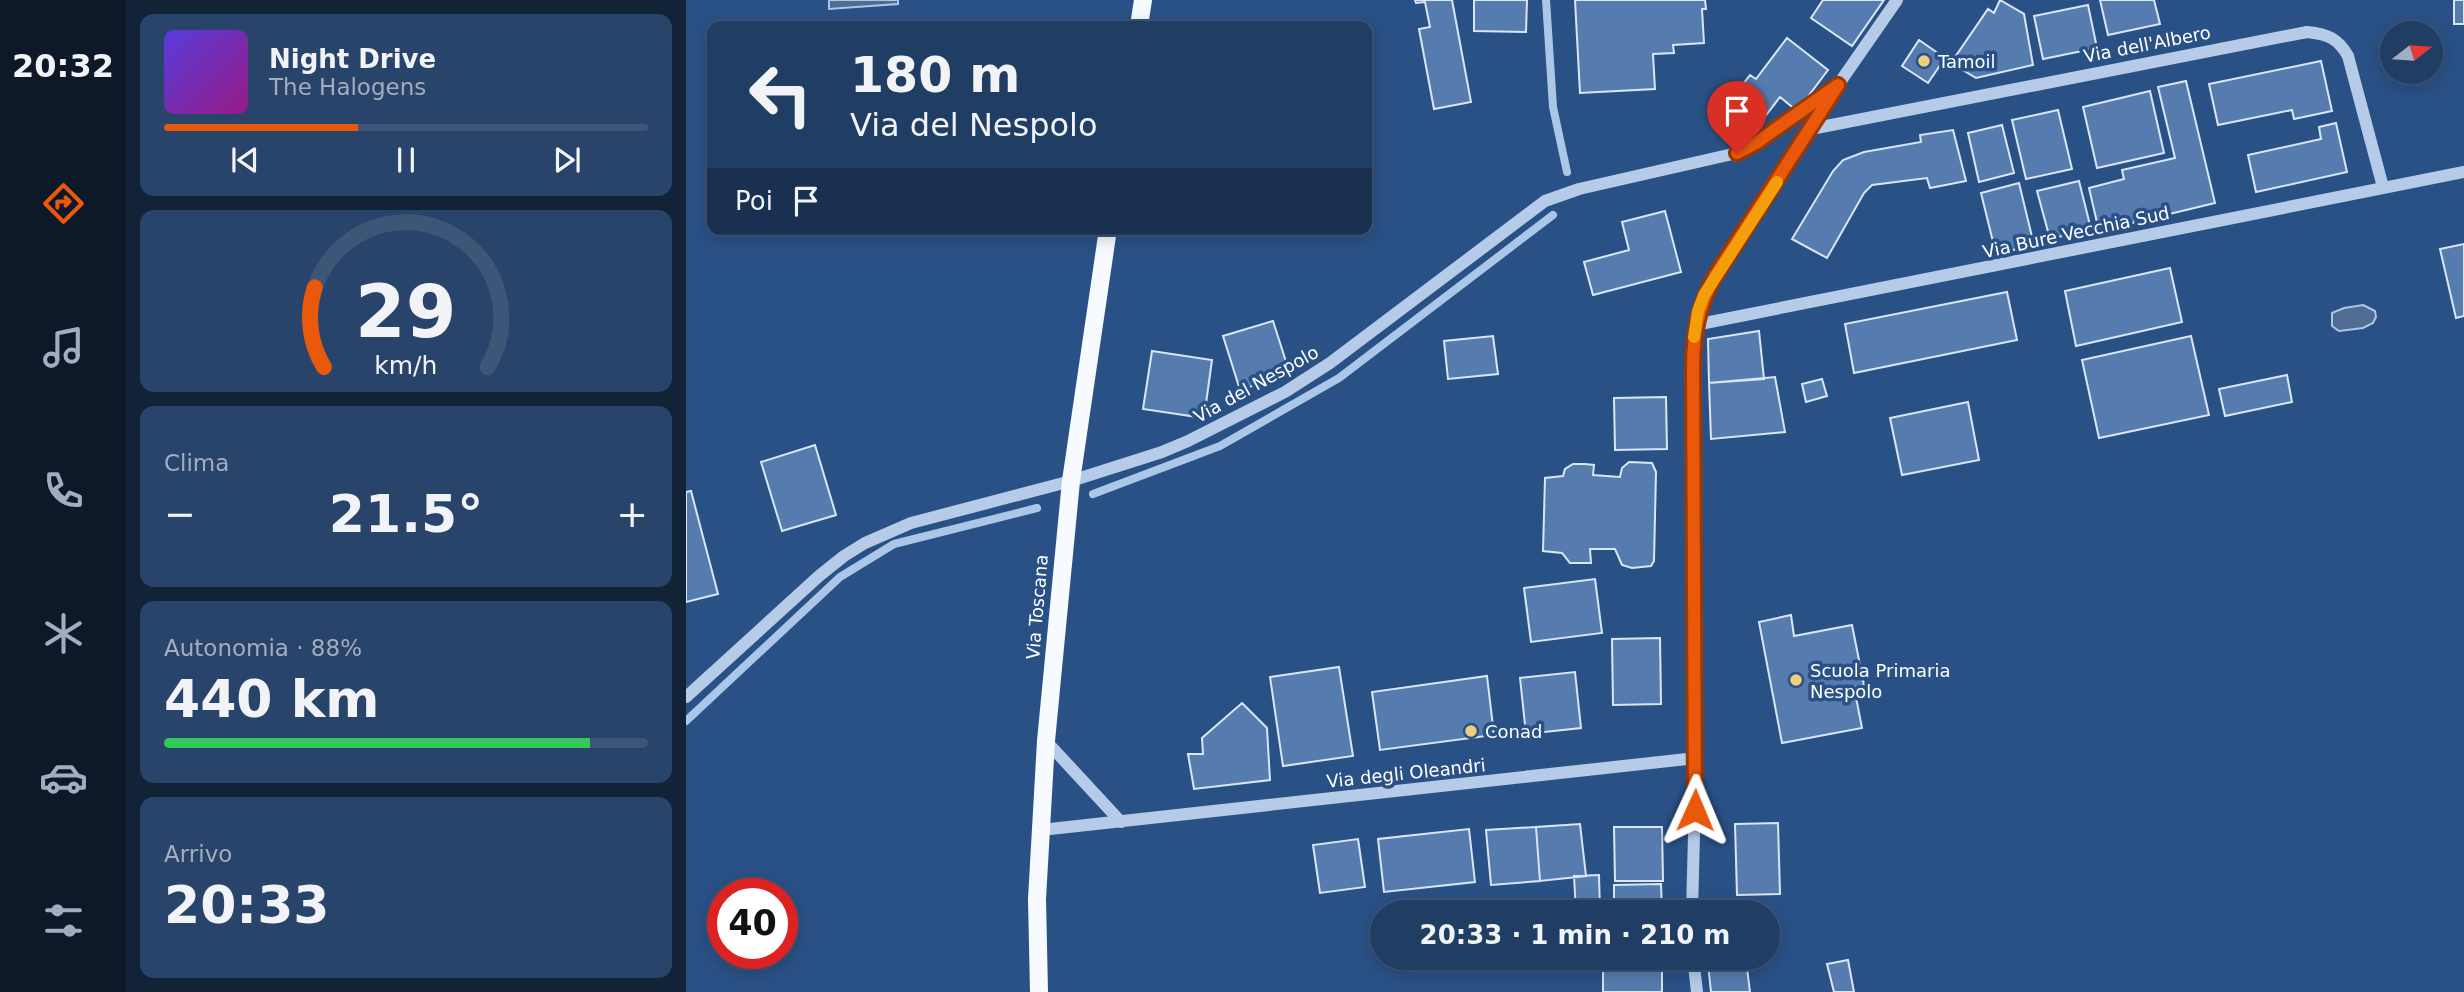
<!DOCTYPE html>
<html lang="it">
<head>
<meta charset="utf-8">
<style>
  body { margin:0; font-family:"DejaVu Sans",sans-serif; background:#28446a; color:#f1f3f6; height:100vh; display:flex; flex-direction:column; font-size:26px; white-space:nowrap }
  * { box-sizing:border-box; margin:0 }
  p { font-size:23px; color:#a2aebf }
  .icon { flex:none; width:38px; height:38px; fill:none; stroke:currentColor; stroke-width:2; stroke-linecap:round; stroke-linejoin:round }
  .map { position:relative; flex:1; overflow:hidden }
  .drawer { display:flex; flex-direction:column; gap:14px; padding:14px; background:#122237; width:560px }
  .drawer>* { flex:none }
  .hud { position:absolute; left:21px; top:21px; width:665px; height:214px; border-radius:14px; box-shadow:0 4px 18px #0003,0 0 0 2px #3d5678; background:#203d64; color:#f1f3f6; overflow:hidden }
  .needle { width:46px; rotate:73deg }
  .fabs { position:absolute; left:1694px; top:21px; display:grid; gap:14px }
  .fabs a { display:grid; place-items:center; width:63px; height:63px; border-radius:50%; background:#203d64; box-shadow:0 4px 18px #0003,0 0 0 2px #3d5678; font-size:35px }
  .speed { position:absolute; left:21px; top:878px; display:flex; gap:14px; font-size:35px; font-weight:700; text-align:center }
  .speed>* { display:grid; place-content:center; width:91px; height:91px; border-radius:50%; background:#203d64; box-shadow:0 4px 18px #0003,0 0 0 2px #3d5678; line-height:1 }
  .speed .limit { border:10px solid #d22; background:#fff; color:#111 }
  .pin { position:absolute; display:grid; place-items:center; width:60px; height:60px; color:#fff; margin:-72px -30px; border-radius:50% 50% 50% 0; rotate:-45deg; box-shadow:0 0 7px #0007 }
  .pin .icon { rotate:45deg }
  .me { position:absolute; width:77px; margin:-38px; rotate:1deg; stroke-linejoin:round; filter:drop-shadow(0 0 5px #0008) }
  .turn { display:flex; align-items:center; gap:24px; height:147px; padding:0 28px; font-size:32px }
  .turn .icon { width:91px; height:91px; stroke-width:2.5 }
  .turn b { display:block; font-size:49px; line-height:60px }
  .then { display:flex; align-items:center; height:66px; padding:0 28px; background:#0003; gap:14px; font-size:26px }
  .big { font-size:52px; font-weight:600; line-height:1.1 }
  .drawer .card { flex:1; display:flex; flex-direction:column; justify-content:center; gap:10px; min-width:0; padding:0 24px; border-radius:14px; background:#28446a }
  .drawer .dial { align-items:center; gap:0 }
  .dial svg { height:182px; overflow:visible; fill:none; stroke:#3d5678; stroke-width:7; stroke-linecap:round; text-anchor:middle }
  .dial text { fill:#f1f3f6; stroke:none }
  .song { display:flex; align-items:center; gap:21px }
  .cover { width:84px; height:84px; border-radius:10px; background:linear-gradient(135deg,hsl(250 70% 55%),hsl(310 70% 35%)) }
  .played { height:7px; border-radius:4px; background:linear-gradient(90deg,#ea580c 40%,#3d5678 40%) }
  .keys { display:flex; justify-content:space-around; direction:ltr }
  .heat { display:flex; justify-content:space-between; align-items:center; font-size:38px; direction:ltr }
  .charge { height:10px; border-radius:5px; background:linear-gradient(90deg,#34c759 88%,#3d5678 0) }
  .trip { position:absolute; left:684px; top:900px; width:410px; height:70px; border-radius:35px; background:#203d64; box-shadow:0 4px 18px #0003,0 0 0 2px #3d5678; font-weight:600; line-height:70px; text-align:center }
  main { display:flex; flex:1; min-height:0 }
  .tabs { display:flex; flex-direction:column; width:126px; justify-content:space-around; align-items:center; background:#0d1828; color:#a2aebf }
  .tabs .icon { width:49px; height:49px }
  .tabs .current { color:#ea580c }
  .tabs b { font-size:32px; color:#f1f3f6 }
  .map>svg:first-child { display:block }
</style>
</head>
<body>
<main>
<nav class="tabs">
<b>20:32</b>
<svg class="icon current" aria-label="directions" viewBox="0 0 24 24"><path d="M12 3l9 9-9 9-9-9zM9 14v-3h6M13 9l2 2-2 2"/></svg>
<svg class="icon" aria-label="music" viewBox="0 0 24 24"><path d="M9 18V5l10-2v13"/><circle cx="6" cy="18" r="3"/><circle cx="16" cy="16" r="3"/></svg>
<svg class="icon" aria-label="phone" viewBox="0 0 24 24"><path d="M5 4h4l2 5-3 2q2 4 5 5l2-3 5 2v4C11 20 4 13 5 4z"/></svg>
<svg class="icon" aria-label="climate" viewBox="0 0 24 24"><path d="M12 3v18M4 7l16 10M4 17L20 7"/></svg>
<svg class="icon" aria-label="car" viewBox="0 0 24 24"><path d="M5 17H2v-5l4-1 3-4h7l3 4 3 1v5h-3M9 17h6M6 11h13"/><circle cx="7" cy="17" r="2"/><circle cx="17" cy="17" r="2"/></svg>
<svg class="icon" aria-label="filters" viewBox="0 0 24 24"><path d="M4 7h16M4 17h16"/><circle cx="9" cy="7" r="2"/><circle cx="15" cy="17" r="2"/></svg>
</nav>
<section class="drawer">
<div class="card">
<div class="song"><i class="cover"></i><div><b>Night Drive</b><p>The Halogens</p></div></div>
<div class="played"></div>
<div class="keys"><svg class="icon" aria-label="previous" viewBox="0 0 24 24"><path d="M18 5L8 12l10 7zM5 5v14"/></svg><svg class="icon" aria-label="pause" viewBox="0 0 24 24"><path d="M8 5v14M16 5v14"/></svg><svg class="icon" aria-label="next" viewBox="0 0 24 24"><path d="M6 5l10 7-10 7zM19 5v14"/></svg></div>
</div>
<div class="card dial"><svg viewBox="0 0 100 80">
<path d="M14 69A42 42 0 1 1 86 69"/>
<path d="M14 69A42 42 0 0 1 10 34" stroke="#ea580c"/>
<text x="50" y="56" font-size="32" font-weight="700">29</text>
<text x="50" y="72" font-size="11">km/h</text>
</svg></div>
<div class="card"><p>Clima</p>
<div class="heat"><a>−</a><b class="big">21.5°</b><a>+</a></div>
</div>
<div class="card"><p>Autonomia · 88%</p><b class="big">440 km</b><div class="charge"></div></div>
<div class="card"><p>Arrivo</p><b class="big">20:33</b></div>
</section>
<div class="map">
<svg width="1778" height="992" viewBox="0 0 1778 992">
  <rect width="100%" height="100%" fill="#2a5186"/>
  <path fill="#516c92" stroke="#abc6e7" stroke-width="2" d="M143,0H212V4L143,9Z
    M1677,305L1689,311L1690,317L1687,323L1677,328L1653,331L1646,326V313L1658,308Z"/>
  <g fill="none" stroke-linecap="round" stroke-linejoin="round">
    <path stroke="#abc6e7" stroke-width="8" d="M860,0L867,107L881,172
      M407,494L534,446L653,378L867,215
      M0,721L154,577L208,544L351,508"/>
  </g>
  <path fill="#567caf" stroke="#d9e6f6" stroke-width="2" d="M729,0H766L785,102L748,109L733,29L744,27L739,2L730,3Z
    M788,0H841L840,32L788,31Z
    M889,0H1019L1020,9H1016L1018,43L987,45L988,53L967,54L969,89L894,93Z
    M1137,0H1198L1166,46L1125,18Z
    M1314,0L1338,14L1347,65L1290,78L1265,63L1302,9L1308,13Z
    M1414,0H1468L1474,24L1422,35Z
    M1768,0H1778V24H1768Z
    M1402,5L1411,48L1357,59L1348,16Z
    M1101,38L1142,70L1111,111L1094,97L1064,136L1034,114L1064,75L1070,79Z
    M1233,40L1259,58L1242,83L1216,66Z
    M1635,61L1646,111L1608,119L1606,110L1532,125L1523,84Z
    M1500,81L1529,203L1413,231L1403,188L1438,179L1436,170L1489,158L1472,87Z
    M1464,91L1478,153L1411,168L1397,107Z
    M1372,110L1386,169L1340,179L1326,120Z
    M1650,123L1661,172L1570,192L1562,155L1635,139L1633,127Z
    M1316,125L1328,173L1293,182L1282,133Z
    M1267,130L1280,181L1244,188L1241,178L1186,185L1178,193L1141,258L1106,239L1147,171L1157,160L1178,152L1235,142L1234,135Z
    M1393,181L1405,229L1364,239L1351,191Z
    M1333,183L1348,245L1310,254L1295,193Z
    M979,211L995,272L907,295L898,262L943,250L936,222Z
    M1778,244V316L1770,318L1754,249Z
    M1484,268L1496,322L1390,346L1379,291Z
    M1321,292L1331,340L1168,373L1159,324Z
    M587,321L604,374L554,390L537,336Z
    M1073,331L1078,379L1023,383L1022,339Z
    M807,336L812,374L762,379L758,341Z
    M1505,336L1523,415L1413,438L1396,360Z
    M466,351L526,360L518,418L457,409Z
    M1601,375L1606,402L1539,416L1533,389Z
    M1089,377L1099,432L1025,439L1023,383Z
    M1136,379L1141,396L1120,402L1116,384Z
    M980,397L981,449L929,450L928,398Z
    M1282,402L1293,460L1216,475L1204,418Z
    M129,445L150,515L96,531L75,462Z
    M943,462L966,463L970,472L968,561L965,566L946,568L936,565L929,549H904L905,563H884L876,553L857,551L859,478L877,476L879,469L887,464H899L908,465L907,475L934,477L936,468Z
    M5,491L32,594L0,602V492Z
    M909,579L916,633L845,642L838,588Z
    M1105,615L1108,636L1166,625L1178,685L1168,687L1176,728L1096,743L1073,622Z
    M974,638L975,704L927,705L926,639Z
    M653,667L667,756L597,766L584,677Z
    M889,672L895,728L840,734L834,678Z
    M801,676L808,735L694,750L686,692Z
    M556,703L581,728L584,780L508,789L502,754H517L516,738Z
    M1092,823L1094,894L1051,895L1049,824Z
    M894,824L900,876L854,881L850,827Z
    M850,827L854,881L805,885L800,830Z
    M928,827H976L977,881H929Z
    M783,829L789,882L698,892L692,839Z
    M672,839L679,887L634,893L627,845Z
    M913,875L914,912H890L888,876Z
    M975,884L976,912H928V885Z
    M917,957H976V992H917Z
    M1060,960L1064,992H1025L1022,964Z
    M1162,960L1168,992H1148L1141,964Z"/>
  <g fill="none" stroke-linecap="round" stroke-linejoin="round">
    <path stroke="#b6cbe7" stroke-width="12" d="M1125,129L1621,32C1641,34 1652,38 1662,56L1697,187
      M1009,325L1778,172
      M0,697L133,576L158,556L179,543L225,523L385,481L476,452L502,441L599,392L644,363L859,201L893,189L1051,153L1070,143L1152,85
      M360,741L435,822
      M355,830L1010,758
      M1006,912L1010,758L1007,369C1007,334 1012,307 1029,276L1152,85L1211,0
      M1007,957L1011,992"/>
    <path stroke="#f7fafe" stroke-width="18" d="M453,26L457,0
      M353,992L351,899L360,741L385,481L422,229"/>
  </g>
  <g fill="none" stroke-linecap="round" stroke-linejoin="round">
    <g stroke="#983908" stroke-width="18">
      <path id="route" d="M1009,810L1007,369C1007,334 1012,307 1029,276L1152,85L1070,143L1051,153"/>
    </g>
    <use href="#route" stroke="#ea580c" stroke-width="12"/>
    <path stroke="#f59e0b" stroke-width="12" d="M1008,337L1012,311L1018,295L1091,182"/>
  </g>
  <g fill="#eecf7d" stroke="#2a5186" stroke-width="2.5">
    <circle cx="1238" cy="61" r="7"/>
    <circle cx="1110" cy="680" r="7"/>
    <circle cx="785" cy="731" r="7"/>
  </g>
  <g text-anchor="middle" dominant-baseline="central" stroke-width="7" stroke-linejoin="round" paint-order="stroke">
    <g font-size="18" fill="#fff" stroke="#2a5186">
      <text transform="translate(1461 44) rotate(-11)">Via dell'Albero</text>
      <text transform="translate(1390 232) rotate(-12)">Via Bure Vecchia Sud</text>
      <text transform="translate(570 384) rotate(-29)">Via del Nespolo</text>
      <text transform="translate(351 607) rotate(-85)">Via Toscana</text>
      <text transform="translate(720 773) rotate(-6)">Via degli Oleandri</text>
    </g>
    <g font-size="18" fill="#fff" stroke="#2a5186" text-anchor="start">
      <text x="1252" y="61">Tamoil</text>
      <text x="1124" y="670">Scuola Primaria<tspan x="1124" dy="21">Nespolo</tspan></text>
      <text x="799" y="731">Conad</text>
    </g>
  </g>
</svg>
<div class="fabs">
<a><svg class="needle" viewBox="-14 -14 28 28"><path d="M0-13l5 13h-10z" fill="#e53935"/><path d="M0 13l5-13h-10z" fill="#a2aebf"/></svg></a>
</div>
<div class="speed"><div class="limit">40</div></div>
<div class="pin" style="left:1051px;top:153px;background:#d93025"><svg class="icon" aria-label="arrive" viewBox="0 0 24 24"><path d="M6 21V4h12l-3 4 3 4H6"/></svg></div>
<svg class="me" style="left:1009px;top:810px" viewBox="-20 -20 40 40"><path d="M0-17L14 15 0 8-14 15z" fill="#ea580c" stroke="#fff" stroke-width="4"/></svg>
<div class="trip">20:33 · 1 min · 210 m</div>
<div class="hud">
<div class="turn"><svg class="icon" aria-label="left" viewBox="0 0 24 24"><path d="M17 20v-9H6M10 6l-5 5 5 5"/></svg><div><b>180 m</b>Via del Nespolo</div></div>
<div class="then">Poi<svg class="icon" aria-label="arrive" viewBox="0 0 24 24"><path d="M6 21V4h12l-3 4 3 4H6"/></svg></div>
</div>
</div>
</main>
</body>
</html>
